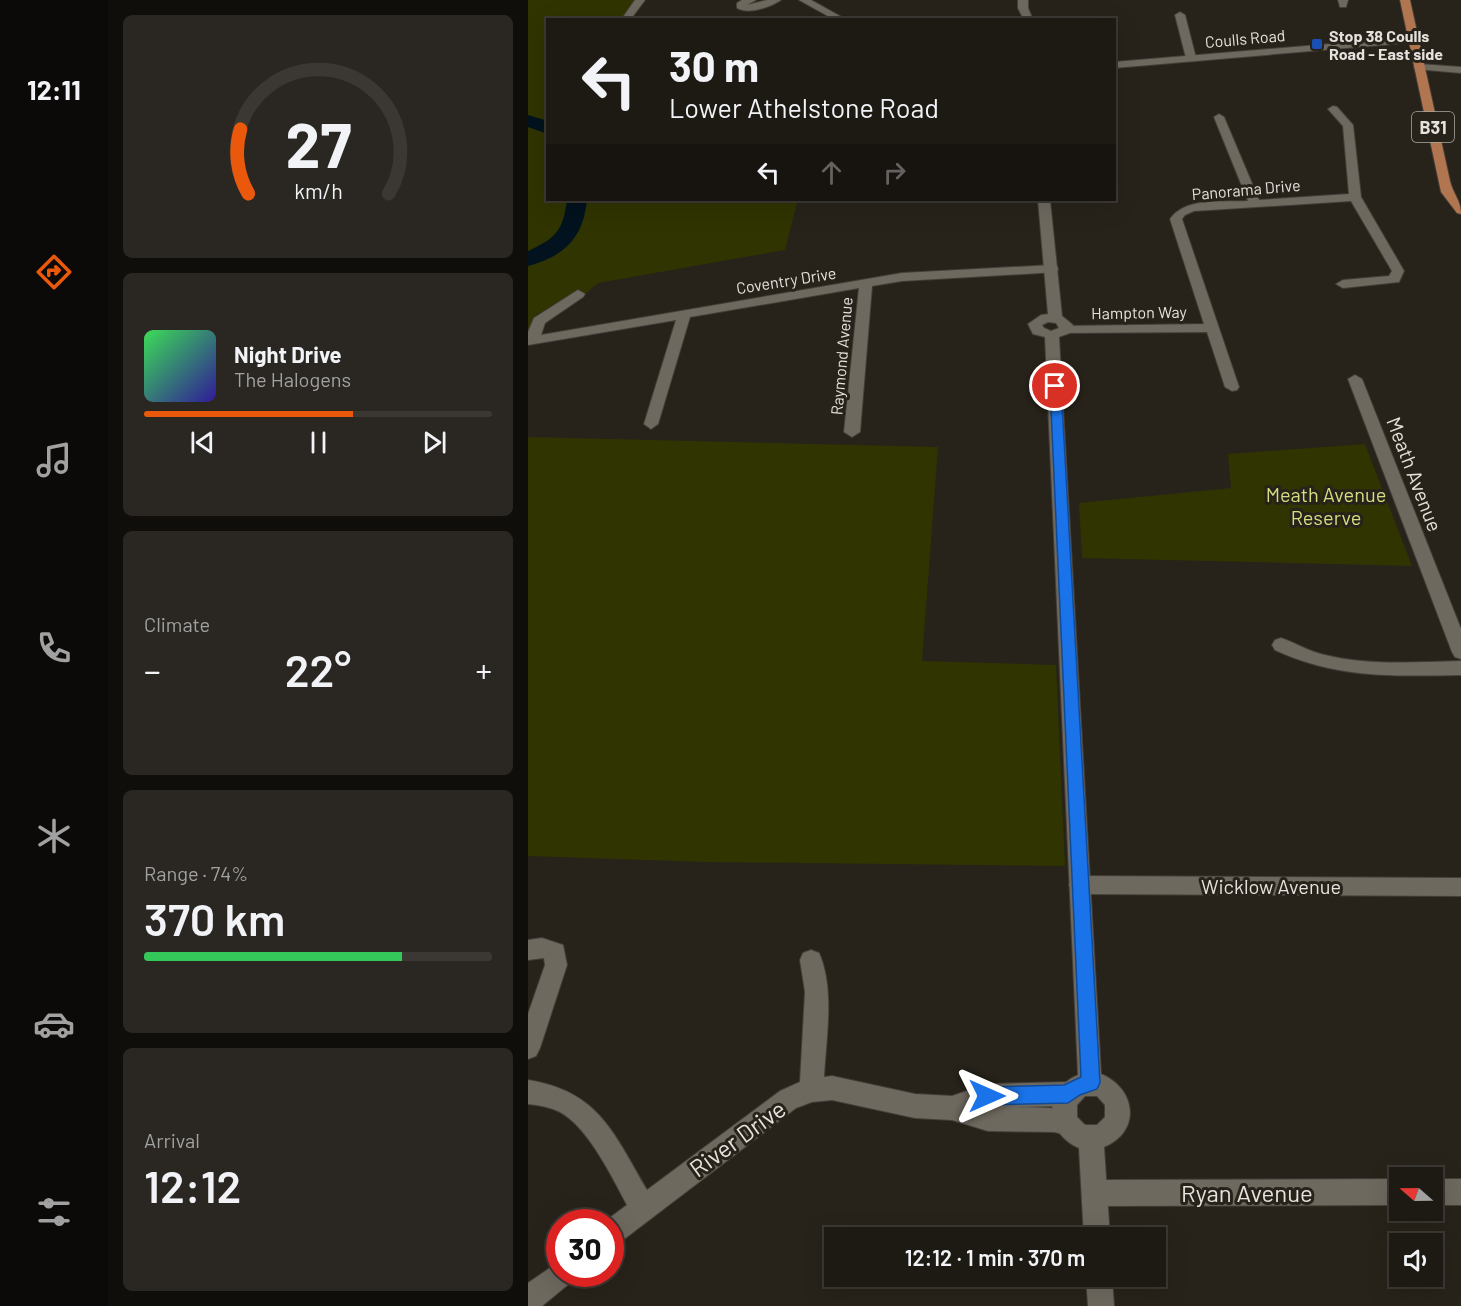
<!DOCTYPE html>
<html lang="en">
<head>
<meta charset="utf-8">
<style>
  body { margin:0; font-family:Barlow,sans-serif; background:#2a2722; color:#f1f3f6; height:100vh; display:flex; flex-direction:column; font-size:22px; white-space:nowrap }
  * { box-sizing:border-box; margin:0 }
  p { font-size:20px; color:#a0a1a0 }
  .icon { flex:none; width:33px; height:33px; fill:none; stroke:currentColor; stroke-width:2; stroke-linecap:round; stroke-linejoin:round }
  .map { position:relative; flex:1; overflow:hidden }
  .panel { display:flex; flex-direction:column; gap:15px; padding:15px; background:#100e0b; width:420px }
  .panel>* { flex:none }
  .hud { position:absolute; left:18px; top:18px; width:570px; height:183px; border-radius:0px; box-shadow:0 6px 24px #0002,0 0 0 2px #3b3834; background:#1d1a14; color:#f1f3f6; overflow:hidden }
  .needle { width:39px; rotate:290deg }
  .fabs { position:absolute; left:861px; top:1167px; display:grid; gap:12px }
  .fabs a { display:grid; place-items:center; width:54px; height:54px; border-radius:0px; background:#1d1a14; box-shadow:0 6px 24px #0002,0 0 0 2px #3b3834; font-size:30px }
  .speed { position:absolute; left:18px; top:1209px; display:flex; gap:12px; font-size:30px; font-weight:700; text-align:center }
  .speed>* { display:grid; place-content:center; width:78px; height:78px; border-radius:50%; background:#1d1a14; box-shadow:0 6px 24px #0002,0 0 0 2px #3b3834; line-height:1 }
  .speed .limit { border:9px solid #d22; background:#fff; color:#111 }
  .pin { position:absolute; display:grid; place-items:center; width:51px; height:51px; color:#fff; margin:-26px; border:3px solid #fff; border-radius:50%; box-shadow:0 2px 6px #0007 }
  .me { position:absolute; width:66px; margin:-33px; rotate:90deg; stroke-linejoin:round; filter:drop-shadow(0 0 4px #0008) }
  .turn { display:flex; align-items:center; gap:21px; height:126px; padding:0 24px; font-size:27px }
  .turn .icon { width:78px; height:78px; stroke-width:2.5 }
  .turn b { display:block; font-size:42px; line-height:51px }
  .lanes { display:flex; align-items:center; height:57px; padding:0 24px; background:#0003; justify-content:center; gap:30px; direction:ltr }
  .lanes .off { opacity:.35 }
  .big { font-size:45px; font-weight:600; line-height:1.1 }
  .panel .tile { flex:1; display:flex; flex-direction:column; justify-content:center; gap:9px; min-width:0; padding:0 21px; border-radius:9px; background:#2a2722 }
  .panel .dial { align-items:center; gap:0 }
  .dial svg { height:156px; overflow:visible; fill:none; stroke:#3b3834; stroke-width:7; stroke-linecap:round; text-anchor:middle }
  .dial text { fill:#f1f3f6; stroke:none }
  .song { display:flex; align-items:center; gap:18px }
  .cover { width:72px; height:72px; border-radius:9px; background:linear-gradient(135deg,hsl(130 70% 55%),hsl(250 70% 35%)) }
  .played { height:6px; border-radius:3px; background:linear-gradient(90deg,#ea580c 60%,#3b3834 60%) }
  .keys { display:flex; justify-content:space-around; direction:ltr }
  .heat { display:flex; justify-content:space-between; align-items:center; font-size:33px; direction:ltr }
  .charge { height:9px; border-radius:4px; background:linear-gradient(90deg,#34c759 74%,#3b3834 0) }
  .trip { position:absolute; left:296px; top:1227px; width:342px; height:60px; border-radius:0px; background:#1d1a14; box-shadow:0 6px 24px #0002,0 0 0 2px #3b3834; font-weight:600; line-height:60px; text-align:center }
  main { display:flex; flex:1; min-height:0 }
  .dock { display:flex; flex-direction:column; width:108px; justify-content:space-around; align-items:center; background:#0c0a08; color:#a0a1a0 }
  .dock .icon { width:42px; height:42px }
  .dock .active { color:#ea580c }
  .dock b { font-size:27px; color:#f1f3f6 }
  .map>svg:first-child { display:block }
</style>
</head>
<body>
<main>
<nav class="dock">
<b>12:11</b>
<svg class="icon active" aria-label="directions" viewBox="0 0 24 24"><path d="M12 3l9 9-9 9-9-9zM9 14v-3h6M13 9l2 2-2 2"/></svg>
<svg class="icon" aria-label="music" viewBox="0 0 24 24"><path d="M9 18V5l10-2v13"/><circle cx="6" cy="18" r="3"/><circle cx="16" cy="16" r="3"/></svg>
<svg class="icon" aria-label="phone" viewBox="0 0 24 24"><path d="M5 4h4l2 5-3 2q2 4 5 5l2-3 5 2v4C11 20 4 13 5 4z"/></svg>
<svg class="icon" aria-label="climate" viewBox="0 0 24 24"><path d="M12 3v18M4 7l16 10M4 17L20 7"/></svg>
<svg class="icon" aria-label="car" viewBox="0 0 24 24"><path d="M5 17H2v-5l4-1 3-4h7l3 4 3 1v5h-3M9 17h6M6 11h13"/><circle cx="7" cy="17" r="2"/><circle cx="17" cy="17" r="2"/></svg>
<svg class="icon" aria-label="filters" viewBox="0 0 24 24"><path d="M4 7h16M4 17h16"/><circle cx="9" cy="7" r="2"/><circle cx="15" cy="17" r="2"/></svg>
</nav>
<section class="panel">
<div class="tile dial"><svg viewBox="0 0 100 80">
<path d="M14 69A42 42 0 1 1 86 69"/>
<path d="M14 69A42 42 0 0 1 10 36" stroke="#ea580c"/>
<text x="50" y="56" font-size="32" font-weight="700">27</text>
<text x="50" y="72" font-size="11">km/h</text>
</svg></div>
<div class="tile">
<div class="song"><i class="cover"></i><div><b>Night Drive</b><p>The Halogens</p></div></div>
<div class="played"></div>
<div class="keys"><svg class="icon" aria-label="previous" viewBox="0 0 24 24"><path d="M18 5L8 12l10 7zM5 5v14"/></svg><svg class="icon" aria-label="pause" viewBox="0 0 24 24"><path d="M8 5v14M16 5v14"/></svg><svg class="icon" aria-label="next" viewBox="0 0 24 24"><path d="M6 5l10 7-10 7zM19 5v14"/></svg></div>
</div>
<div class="tile"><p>Climate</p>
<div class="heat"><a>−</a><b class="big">22°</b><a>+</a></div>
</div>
<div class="tile"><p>Range · 74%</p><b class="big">370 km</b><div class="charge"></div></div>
<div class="tile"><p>Arrival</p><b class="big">12:12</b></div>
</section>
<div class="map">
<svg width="933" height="1306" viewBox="0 0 933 1306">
  <rect width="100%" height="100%" fill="#27231a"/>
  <path fill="#303400" d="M0,0H109L93,19L20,20V200H276L269,203L257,250L70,283L56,295L46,293L8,315L0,333Z
    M0,437L410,447L394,661L528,665L537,866L178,862L0,856Z
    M837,444L884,566L554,558L551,503L703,488L700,454Z"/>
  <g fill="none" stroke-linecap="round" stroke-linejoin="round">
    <path fill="#02121e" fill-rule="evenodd" d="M0,115L20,121V134L0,127Z
      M39,200H59C55,238 37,256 0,266V251C28,238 35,231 39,200Z"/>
    <g stroke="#433f39" stroke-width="2">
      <path id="street" d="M107,0H117L102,20H93Z
        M214,0H228L219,5L239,0H253C243,7 220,15 209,8V3Z
        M271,0H283L319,20H307Z
        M490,0H500V8L505,20H496L490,8Z
        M810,0H820L818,7H812Z
        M652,12L657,15L668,58L667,60L658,58L647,15Z
        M891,64L933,67V73L887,69L886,67Z
        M805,106L809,107L825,125L833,197L876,271L871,282L815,288L808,284L815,280L861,276L864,271L823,201L666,211L657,215L654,219L711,387L709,390L704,391L697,387L679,332L532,333L530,330L532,327L537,326L676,324L642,219C657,197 695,202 720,201L686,117L691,114L696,117L731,200L821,194L815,126L800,109Z
        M524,265L529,266L530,269L529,272L374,281L344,286L332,432L324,437L316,432L331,288L162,317L130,424L123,429L116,424L148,320L0,345V332L6,318L50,290L57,294L55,297L17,323L13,335L374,273Z
        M827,375L834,379L933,629V659L927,657L924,652L820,379Z
        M753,638C768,643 781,652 797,655C841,666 888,662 933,661V675C865,676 810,679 747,650L744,645L747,640Z
        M552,876L933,878V896L552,894L545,892L541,885L545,878Z
        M14,938L35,945L39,965L12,1048L8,1056L0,1059V1014L17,965L16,958L0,960V940Z
        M283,950L291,953C307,989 298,1038 296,1077L304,1076L387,1094L424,1096L459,1084L540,1082L548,1086L552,1094L548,1102L540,1106L485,1107C506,1108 527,1106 548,1114L551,1123L548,1132L539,1135L526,1132L460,1131L424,1120L387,1118L304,1100L284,1102L268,1108L91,1243L82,1247V1222H76L99,1205C84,1177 60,1127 32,1112C22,1107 10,1105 0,1104V1080C71,1091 86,1134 119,1190L252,1091L272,1082L277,992L272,960L275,953Z
        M872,1179V1205L567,1206L558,1202L554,1193L558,1184L567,1180Z
        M904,1179H933V1205H904Z
        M32,1261V1274H46L42,1283L14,1306H0V1283Z"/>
    </g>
    <g stroke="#433f39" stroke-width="2">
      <path id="secondary" d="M886,37L889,38V42L586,68V62Z
        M510,200H522L534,316L545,325L542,333L531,337L573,1074C609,1089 613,1132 576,1147L582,1238H556L551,1148C517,1134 514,1090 550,1075L517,337L505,334L500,324L513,315L520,314ZM520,322L528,323L531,328L523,331L516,328L514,325ZM557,1096H569L577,1105V1117L569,1125H557L549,1117V1105Z
        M558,1276H584L586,1306H560Z"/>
    </g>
    <g stroke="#433f39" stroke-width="2">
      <path id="primary" d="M872,0H882L922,181C925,194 933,200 933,214L929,213L913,192Z"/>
    </g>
    <use href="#street" fill="#6e695f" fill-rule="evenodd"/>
    <use href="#secondary" fill="#6e695f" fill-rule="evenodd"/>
    <use href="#primary" fill="#b1754f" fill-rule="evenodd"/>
  </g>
  <path fill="#1a73e8" stroke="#114b97" stroke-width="1.5" d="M527,383L533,386L572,1083L569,1089L552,1095L540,1103L459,1105L453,1103L450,1096L453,1090L459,1087L536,1085L553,1077L522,386Z"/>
  <rect fill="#1a4fb4" stroke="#27231a" stroke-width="2" x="783" y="38" width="12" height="12" rx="3"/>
  <g text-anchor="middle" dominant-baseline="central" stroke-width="6" stroke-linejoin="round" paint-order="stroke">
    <g font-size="16" font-weight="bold" fill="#e5e2dd" stroke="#27231a" text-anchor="start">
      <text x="801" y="35">Stop 38 Coulls<tspan x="801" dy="18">Road - East side</tspan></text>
    </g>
    <g font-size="16" fill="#e5e2dd" stroke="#27231a">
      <text transform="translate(717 38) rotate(-5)">Coulls Road</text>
      <text transform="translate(718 189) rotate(-5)">Panorama Drive</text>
      <text transform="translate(258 280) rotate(-9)">Coventry Drive</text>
      <text transform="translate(611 312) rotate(-1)">Hampton Way</text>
      <text transform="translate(313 356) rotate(-85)">Raymond Avenue</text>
    </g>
    <rect fill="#27231a" stroke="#aca9a2" stroke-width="1.5" x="884" y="112" width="42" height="30" rx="4.5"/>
    <g font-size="18" font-weight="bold" fill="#e5e2dd">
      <text x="905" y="127">B31</text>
    </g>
    <g font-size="20" fill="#e5e2dd" stroke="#27231a">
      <text transform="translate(887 474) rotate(69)">Meath Avenue</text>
      <text x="743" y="886">Wicklow Avenue</text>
    </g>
    <g font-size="20" fill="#d4de80" stroke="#27231a">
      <text x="798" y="494">Meath Avenue<tspan x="798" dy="23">Reserve</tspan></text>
    </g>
    <g font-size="24" fill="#e5e2dd" stroke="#27231a">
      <text transform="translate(209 1138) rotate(-36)">River Drive</text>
      <text x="719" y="1192">Ryan Avenue</text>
    </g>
  </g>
</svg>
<div class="fabs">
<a><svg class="needle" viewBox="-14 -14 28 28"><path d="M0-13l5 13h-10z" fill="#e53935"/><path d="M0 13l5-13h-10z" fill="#a0a1a0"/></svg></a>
<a><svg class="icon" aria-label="sound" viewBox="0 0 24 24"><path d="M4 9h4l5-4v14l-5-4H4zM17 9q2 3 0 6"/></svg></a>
</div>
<div class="speed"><div class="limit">30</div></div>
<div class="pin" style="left:527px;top:386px;background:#d93025"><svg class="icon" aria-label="arrive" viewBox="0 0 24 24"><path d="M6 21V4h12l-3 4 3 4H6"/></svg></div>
<svg class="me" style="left:459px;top:1096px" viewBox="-20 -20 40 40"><path d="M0-17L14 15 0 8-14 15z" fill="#1a73e8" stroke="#fff" stroke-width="4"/></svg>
<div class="trip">12:12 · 1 min · 370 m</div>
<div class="hud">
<div class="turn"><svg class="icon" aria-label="left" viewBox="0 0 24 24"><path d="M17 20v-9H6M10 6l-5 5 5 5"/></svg><div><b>30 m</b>Lower Athelstone Road</div></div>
<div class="lanes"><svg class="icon" aria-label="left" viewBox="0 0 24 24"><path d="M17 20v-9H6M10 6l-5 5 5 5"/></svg><svg class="icon off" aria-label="ahead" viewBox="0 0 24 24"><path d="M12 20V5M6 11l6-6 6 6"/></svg><svg class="icon off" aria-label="right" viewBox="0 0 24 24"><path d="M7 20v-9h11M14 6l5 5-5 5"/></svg></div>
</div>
</div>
</main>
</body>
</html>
